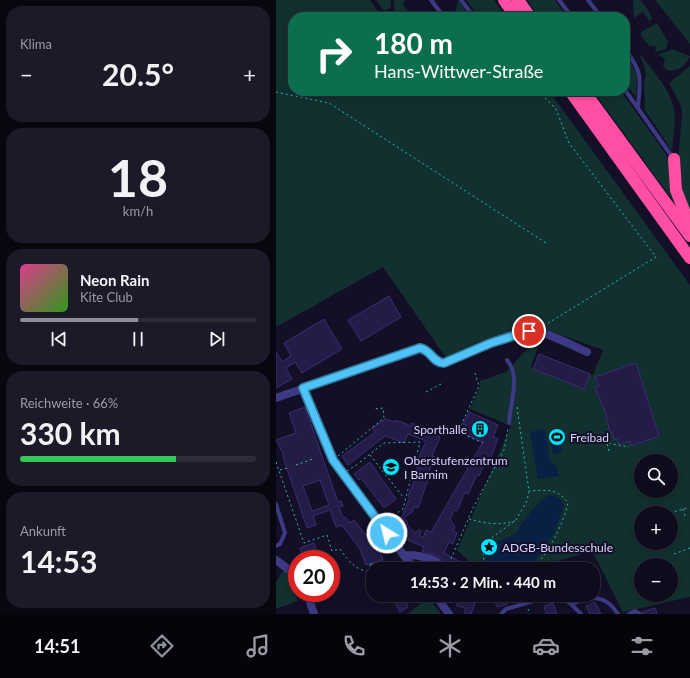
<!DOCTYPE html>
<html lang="de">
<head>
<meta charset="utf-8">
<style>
  body { margin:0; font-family:Lato,sans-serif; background:#1c1929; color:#f1f3f6; height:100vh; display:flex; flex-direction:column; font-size:15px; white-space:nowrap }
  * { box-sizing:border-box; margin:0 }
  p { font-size:13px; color:#9b9ba3 }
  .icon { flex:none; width:22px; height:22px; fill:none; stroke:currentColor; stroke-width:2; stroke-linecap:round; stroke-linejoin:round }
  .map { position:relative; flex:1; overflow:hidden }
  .drawer { display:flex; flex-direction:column; gap:6px; padding:6px; background:#08060f; width:276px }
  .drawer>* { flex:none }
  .top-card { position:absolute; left:12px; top:12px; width:342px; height:84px; border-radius:16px; box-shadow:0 2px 6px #0003,0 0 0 1px #2e2b3b; background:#0b6e4f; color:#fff; overflow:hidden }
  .controls { position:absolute; left:358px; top:454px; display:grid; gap:8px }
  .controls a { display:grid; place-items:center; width:44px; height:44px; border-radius:50%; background:#0e0b1c; box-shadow:0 2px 6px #0003,0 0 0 1px #2e2b3b; font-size:20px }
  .speed { position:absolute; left:12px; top:550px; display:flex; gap:8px; font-size:20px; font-weight:700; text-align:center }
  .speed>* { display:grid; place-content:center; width:52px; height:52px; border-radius:50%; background:#0e0b1c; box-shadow:0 2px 6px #0003,0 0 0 1px #2e2b3b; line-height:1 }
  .speed .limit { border:6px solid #d22; background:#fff; color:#111 }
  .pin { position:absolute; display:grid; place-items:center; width:34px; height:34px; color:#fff; margin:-17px; border:2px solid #fff; border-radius:50%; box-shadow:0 1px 4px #0007 }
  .me { position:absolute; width:44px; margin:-22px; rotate:324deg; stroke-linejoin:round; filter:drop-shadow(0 0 3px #0008) }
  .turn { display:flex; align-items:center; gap:14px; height:84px; padding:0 20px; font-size:18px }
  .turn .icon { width:52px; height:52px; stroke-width:2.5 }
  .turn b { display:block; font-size:28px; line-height:34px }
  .big { font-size:30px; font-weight:700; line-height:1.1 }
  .drawer .widget { flex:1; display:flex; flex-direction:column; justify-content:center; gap:6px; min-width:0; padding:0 14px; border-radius:16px; background:#1c1929 }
  .drawer .dial { align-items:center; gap:0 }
  .dial b { font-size:52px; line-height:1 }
  .song { display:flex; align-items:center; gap:12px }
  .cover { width:48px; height:48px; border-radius:6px; background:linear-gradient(135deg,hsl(330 70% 55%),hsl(110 70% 35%)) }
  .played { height:4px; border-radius:2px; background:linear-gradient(90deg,#8c9099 50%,#2e2b3b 50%) }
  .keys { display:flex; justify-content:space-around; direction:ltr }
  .heat { display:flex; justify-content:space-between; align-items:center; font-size:22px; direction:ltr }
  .charge { height:6px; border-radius:3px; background:linear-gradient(90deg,#34c759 66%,#2e2b3b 0) }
  .trip { position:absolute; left:90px; top:562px; width:234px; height:40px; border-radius:16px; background:#0e0b1c; box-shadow:0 2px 6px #0003,0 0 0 1px #2e2b3b; font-weight:700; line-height:40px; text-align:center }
  .tabs { display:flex; height:64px; justify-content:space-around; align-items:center; background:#06040b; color:#9b9ba3 }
  .tabs .icon { width:28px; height:28px }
  .tabs .selected { color:#8c9099 }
  .tabs b { font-size:18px; color:#f1f3f6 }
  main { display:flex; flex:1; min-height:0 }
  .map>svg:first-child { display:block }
</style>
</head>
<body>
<main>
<section class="drawer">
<div class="widget"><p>Klima</p>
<div class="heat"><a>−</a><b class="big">20.5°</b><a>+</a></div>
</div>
<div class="widget dial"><b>18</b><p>km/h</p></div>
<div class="widget">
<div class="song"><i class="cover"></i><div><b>Neon Rain</b><p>Kite Club</p></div></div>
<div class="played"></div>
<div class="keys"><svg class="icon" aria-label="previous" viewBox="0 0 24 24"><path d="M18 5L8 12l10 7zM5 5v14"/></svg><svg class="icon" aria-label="pause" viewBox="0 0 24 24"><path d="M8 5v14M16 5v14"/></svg><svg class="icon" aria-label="next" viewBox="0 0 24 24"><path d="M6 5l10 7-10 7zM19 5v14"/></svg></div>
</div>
<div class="widget"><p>Reichweite · 66%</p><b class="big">330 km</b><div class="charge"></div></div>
<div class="widget"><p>Ankunft</p><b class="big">14:53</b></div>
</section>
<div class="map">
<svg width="414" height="614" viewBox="0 0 414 614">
  <rect width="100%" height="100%" fill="#130f26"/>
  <path fill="#12302f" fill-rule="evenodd" d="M0,0H94L106,17H17V91H280L276,95L414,285V597L347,612L316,551L254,569H240L259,561L278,532L288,505L282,497L247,522L240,534L218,544L211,561L220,569H201L181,550L235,426L194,409L204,387V381L230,372L252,348L255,335L265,338L255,367L308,389L314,374L317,375L327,350L257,325L218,339L171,359L107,267L0,327ZM365,461H395V491H365ZM365,513H395V543H365ZM365,565H395V595H365Z
    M100,0H115V8L108,11Z
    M118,0H129L127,5C133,14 138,13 141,17H119Z
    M182,0L194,17H179Z
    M190,0H218L230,17H203Z
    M251,0H279L291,17H263Z
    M357,0H364L371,8L376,18L374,22L367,12L358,18Z
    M379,0H414V44Z
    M381,23L392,42L390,49L379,52L380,47L378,46H373L365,36V32Z
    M396,49L414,56C410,66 403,71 392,71L387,66L389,59L382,55Z
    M365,55C376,70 392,87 397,105C401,119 397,137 396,151L369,110L368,79L370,78L369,68L364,56Z
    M351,56L361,74L360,98L349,82Z
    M414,66V219L405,193L402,163L406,114L405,106L393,83Z
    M317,91H345L391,156L401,206Z
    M7,571H10L22,601L0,609V582Z
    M152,597L165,614H132Z"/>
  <path fill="#0a1f44" d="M269,429L274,461L281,467L283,476L262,479L254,432Z
    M283,433L286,453L277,454L275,434Z
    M272,495L282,497L288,506L278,532L259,561L240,569H220L211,561L209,552L218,544L240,534L255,511Z"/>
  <path fill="#241b47" stroke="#3b2d73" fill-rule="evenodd" d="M113,296L125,317L85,341L72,320Z
    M48,319L66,349L26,373L19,362L10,368L16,379L0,388V352L6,362L15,356L8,343Z
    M263,354L314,374L308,389L257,369Z
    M360,363L383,436L355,446L354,441L343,444L341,439L338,440L336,432L334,433L330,414L319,387L323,386L319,377Z
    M29,407L62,502L65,501L67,506L63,507L67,518L69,517L74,523L78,520L99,547L102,546L107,560L90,565L84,549L66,525L60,527L54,510L37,516L40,525L31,528L7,457V453L0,440L20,433L13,413ZM44,480L53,505L36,511L27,486Z
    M193,412L222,425L217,437L222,439L214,459L211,458L203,476L201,475L192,494L189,492L181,511L178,510L174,519L179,527L177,531L181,533L177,544L173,542L168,553L183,561L179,569H173L175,564L166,561L163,557L146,551L148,547L132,540L133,538L125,529L118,535L111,525L122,516L124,521L134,497L132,496L140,477L138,476L146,457H143L150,441L132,434L128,443L109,436L72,465L66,456L99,432L96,428L109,419L119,422L120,420L135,426L136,423L164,437L156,456L159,457L151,476L153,477L142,508L138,507L136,512L128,518L132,523L131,524L139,533L143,529L146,532L143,535L147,538L150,530L155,532L207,442L186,433L190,425L187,424Z
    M94,462L120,499L108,508L85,478L83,480L78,474Z
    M38,543L43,559H28L24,548Z
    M115,595H126L132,607L124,612Z
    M172,595H191L189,599L199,603L195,614H188L190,609L180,605L183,600Z
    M228,595L231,604L221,607L218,598Z
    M319,602L325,614H314L310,606Z
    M277,603L281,614H270L268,606Z
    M379,608L381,614H367L366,612Z"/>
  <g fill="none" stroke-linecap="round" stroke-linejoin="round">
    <path stroke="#2fb8b0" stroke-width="1" stroke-dasharray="2 3" stroke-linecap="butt" d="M262,91L280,109L293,143L380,257L269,325
      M0,92L53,103L270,243
      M199,373L203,386L182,432L207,443
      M150,392L165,384
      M333,451L331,443L353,447
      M94,455L128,498
      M62,456L108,418L107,408L99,409
      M0,462L28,543L51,535L56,551L64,549C74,563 80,571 97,572
      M84,462L108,443L144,442L127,509L121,513
      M20,465L37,459
      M4,470L11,468
      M71,471L82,464
      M407,509L409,516
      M394,513L411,508
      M193,519C208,523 223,526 239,521
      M110,521L118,516
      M398,554L414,548
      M94,564H96V566H94Z
      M171,568L197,508L228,450L232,428
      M110,569L123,562
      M218,569L208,563L207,549L214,539L240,520L251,501L253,491L241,407
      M248,569C252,567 257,566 260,564C273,554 289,519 292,503C282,488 270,490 253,491
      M93,578L97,575
      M252,609L254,614"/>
    <path stroke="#3d3a85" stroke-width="4" d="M155,0L168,17
      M185,0L198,17
      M283,0L296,17
      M312,0L325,17
      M349,49C368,75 364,77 362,108
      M349,90L397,158
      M231,360C245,376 234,404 233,423
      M27,388L57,460L117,541
      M0,504L9,533L4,544L0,546
      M295,604C317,596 329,594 342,614
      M225,614L230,609L275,596C288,595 296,605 305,614
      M353,614L359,611L364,614"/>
    <path stroke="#3d3a85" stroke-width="8" d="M0,398L144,348C155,350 157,363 168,363C186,355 242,327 260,331C277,335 295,345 311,352
      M117,541L138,569
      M128,555C140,555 149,556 161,562L163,569
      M0,560L21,576
      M31,593L38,614
      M159,595L173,614"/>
    <path stroke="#ff4fa3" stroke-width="12" d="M228,0L240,17
      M242,0L254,17
      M294,91L414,258
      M308,91L414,236
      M398,159L400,190L414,226"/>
  </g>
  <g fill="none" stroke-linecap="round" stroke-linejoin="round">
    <g stroke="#337fa1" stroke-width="10">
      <path id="route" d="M111,533L57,460L27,388L144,348C155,350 157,363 168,363L215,343L253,331"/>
    </g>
    <use href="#route" stroke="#4fc3f7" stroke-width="7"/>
  </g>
  <defs>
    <g id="building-disc" transform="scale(0.9)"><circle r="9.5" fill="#00e5ff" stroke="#130f26"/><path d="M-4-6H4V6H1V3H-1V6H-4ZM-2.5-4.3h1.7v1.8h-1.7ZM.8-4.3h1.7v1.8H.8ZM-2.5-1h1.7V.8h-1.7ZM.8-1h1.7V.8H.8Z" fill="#111"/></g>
    <g id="stadium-disc" transform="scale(0.9)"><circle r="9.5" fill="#00e5ff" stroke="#130f26"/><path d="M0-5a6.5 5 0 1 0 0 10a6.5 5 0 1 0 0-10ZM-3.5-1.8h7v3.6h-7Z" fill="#111"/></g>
    <g id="school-disc" transform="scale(0.9)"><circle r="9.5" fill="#00e5ff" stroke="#130f26"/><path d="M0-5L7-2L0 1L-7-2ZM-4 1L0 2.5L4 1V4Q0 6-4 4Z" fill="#111"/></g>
    <g id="sight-disc" transform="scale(0.9)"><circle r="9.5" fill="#00e5ff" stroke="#130f26"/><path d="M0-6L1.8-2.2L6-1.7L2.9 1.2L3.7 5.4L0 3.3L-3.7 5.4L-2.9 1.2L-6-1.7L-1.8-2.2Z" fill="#111"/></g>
  </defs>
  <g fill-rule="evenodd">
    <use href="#building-disc" x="204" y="429"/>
    <use href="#stadium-disc" x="281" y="437"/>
    <use href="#school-disc" x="115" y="467"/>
    <use href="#sight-disc" x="213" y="547"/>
  </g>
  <g text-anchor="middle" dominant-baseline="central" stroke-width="4" stroke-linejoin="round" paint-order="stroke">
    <g font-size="12" fill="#d9d4ff" stroke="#130f26" text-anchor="start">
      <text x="191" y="429" text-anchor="end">Sporthalle</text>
      <text x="294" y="437">Freibad</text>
      <text x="128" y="460">Oberstufenzentrum<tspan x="128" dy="14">I Barnim</tspan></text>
      <text x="226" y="547">ADGB-Bundesschule</text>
    </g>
  </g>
</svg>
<div class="controls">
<a><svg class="icon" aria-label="search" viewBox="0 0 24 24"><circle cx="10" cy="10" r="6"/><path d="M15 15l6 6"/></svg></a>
<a>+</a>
<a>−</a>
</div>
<div class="speed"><div class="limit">20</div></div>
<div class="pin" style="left:253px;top:331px;background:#d93025"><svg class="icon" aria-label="arrive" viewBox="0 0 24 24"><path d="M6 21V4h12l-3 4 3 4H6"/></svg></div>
<svg class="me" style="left:111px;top:533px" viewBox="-20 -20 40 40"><circle r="17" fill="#4fc3f7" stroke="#fff" stroke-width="3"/><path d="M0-11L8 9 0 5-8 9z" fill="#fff"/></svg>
<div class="trip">14:53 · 2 Min. · 440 m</div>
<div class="top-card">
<div class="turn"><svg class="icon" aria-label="right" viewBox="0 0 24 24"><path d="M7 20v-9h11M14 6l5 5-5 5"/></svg><div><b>180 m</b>Hans-Wittwer-Straße</div></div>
</div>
</div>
</main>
<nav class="tabs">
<b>14:51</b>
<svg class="icon selected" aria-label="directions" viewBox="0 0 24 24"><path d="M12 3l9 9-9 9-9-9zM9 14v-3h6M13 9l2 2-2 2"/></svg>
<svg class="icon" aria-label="music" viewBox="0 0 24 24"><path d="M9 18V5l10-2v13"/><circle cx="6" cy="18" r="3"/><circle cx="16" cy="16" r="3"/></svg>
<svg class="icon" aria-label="phone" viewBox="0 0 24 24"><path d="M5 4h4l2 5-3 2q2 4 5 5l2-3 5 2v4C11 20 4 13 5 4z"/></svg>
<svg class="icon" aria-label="climate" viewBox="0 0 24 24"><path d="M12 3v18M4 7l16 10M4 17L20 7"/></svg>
<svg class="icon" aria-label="car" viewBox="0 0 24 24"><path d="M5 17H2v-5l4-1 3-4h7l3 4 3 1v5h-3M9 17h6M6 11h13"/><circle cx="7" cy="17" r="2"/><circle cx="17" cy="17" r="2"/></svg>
<svg class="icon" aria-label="filters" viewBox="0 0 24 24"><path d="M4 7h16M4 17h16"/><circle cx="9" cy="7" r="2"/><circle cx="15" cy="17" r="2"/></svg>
</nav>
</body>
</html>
